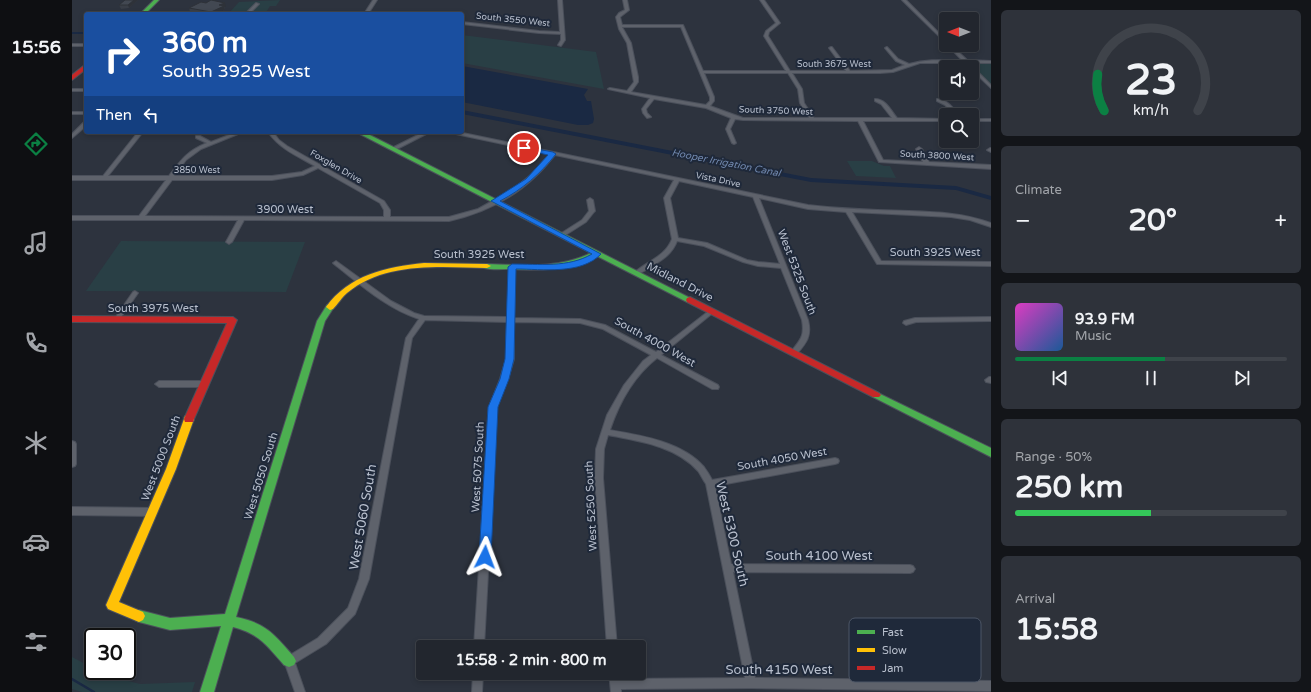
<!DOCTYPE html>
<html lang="en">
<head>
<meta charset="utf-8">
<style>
  body { margin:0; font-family:"Varela Round",sans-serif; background:#2e323a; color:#f1f3f6; height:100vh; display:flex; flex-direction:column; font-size:15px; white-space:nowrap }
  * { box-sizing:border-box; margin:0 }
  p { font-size:13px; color:#a2a5aa }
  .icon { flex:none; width:22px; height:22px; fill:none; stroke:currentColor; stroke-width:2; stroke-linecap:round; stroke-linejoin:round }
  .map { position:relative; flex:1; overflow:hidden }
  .drawer { display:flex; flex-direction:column; gap:10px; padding:10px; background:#131519; width:320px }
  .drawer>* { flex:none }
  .banner { position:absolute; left:12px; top:12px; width:380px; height:122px; border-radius:4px; box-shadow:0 2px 6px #0003,0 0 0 1px #3f434a; background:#1a4fa0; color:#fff; overflow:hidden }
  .needle { width:26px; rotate:270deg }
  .buttons { position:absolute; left:867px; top:12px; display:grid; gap:8px }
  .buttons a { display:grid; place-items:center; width:40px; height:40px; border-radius:4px; background:#22262e; box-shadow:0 2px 6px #0003,0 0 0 1px #3f434a; font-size:20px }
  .speed { position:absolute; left:12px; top:628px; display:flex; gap:8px; font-size:20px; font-weight:700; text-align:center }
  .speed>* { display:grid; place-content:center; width:52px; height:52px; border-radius:50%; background:#22262e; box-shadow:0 2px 6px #0003,0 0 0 1px #3f434a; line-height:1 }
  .speed .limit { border:2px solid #111; border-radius:6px; background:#fff; color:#111 }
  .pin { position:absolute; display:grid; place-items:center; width:34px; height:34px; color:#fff; margin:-17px; border:2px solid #fff; border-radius:50%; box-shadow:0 1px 4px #0007 }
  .me { position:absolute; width:44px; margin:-22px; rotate:3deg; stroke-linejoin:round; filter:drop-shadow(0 0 3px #0008) }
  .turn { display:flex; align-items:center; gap:14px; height:84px; padding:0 12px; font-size:18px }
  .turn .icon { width:52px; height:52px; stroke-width:2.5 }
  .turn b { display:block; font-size:28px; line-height:34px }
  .then { display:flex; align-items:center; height:38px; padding:0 12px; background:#0003; gap:8px; font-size:15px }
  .big { font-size:30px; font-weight:700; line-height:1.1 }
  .drawer .tile { flex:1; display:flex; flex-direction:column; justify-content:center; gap:6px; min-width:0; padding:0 14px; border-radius:6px; background:#2e323a }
  .drawer .dial { align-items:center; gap:0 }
  .dial svg { height:104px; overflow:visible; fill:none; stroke:#3f434a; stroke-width:7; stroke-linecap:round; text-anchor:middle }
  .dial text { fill:#f1f3f6; stroke:none }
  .song { display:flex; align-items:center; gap:12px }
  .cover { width:48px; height:48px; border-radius:6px; background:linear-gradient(135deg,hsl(310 70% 55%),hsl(210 70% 35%)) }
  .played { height:4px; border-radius:2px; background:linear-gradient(90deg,#0b8043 55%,#3f434a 55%) }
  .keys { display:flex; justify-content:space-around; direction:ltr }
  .heat { display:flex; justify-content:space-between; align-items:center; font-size:22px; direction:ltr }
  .charge { height:6px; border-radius:3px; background:linear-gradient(90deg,#34c759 50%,#3f434a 0) }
  .trip { position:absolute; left:344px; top:640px; width:230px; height:40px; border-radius:4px; background:#22262e; box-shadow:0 2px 6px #0003,0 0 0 1px #3f434a; font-weight:700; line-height:40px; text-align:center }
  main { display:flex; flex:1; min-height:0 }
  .dock { display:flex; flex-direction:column; width:72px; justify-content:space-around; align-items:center; background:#0e0f12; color:#a2a5aa }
  .dock .icon { width:28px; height:28px }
  .dock .active { color:#0b8043 }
  .dock b { font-size:18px; color:#f1f3f6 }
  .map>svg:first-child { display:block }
</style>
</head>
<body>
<main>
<nav class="dock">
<b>15:56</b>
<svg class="icon active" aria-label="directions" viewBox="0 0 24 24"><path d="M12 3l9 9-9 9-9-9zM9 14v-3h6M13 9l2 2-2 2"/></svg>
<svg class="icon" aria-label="music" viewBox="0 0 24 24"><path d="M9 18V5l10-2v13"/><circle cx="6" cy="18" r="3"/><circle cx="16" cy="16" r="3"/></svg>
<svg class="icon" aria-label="phone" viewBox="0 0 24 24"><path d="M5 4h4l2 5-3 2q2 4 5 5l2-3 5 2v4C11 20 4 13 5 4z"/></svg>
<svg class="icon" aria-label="climate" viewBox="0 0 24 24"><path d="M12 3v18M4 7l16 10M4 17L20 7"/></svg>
<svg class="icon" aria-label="car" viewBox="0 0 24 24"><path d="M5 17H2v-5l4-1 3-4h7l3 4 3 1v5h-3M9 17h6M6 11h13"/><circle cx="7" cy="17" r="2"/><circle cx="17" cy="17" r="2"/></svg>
<svg class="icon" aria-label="filters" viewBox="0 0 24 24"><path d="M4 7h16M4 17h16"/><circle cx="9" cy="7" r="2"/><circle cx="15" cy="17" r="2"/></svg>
</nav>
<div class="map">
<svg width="919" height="692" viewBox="0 0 919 692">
  <rect width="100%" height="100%" fill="#2d333e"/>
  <path fill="#293f45" d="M208,0L204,6H198L193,14H156L167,2Z
    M390,35L524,52L532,89L390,63Z
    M895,63H919V85Z
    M775,161H800L812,166H818L824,178L784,176Z
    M49,241L233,242L214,292L14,291Z
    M0,657L21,668V671H27L37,676L68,684L123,682L120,692H10L0,689Z"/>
  <path fill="#1a2943" d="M390,66L516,89L512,95L515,101H519L522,119L521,123L516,125H506L390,102Z"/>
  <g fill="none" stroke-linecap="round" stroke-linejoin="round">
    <path stroke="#1a2943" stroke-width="2.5" d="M0,679L22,692"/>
    <path fill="#1a2943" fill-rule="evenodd" d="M0,32H14V34H0Z
      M390,110L739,178L884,186L919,196V200L884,190L739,182L390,114Z"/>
    <g stroke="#4b505b" stroke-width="2">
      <path id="street" d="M301,0H305L296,14H292Z
        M486,0H490L493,40L489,46L486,45L489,40V34L467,33L390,24V22L467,31L488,32Z
        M551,0H555L557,10L548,17L550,25H611L631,71H714L692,36L694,31L704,23L688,0H692L708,23L697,32L696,36L718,71H774L757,48L759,47H760L778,71L820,70L833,65L824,61L813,48L815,47L826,59L837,64C855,59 872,60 890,60L875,45H879L895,60L919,61V63H897L919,85V88L900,70V67H897L892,63H848L821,72L808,73H720L730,89L732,103L742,118H820L809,104L803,101V99C814,99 819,111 825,118L874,119V121H791L811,160L851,162L844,149L847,147L850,149L857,162L919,165V169L807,162L786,121L671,120L663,119L658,129L664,143L662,144L660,143L654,129L659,118L634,108L582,99L574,109L575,113L579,117L575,118L571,113L570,109L578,98L536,89L538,88L555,91L562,82L555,43L547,29L544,17L547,13L553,10ZM550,27H609L638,97V101L634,105L559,92L566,82V77L559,43ZM632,73H716L726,89L728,103L737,118H671L638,106L642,101V97Z
        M830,0H834L874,40V43Z
        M184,3L187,4L177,14H173Z
        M0,44H14V46H0Z
        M0,89H14V91H0Z
        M865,99C875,99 881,108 887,115H882L873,105L865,101Z
        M0,112H14V114H0Z
        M900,119H919V121H900Z
        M12,122H14V126L0,138V134Z
        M66,132H71L36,176H97C109,160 115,151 135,143L124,138V136H128L139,142L165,132H171L129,149L114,160L102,176H200L230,172L243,166C225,156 208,149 196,132H201L207,140L215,146L312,201L318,210V217H377L406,209L426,198L445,186L460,174L478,154L379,133L377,132H386L736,205C770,209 803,210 837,211C865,212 892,213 919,223V227L898,220L879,217L780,212L809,261L919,262V266L805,264L774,212L736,209L687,198L736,320C740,336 735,342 724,355H722L718,353C728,340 733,337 730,320L709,268L686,266L671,262L632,246L605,241C599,258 581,265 567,274L565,275L562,273C575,261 593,257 600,239L592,198L602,180L483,155C477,162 471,170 464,176C440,199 409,214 377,221L172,220L160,242L157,244L154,242L166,220H0V216H67L94,180H0V176H31ZM246,168L308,203L312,210V217L73,216L100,180H200L231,175ZM607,181L681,197L708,264L686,262L675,260L635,243L606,238L598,198Z
        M352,132H358L323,150L318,149Z
        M918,148H919V152L915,150Z
        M518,198L521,200L523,211L522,212L514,222L492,236H488V234L510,220L517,211L515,200Z
        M264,261L319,301L342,313L352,316L436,317L437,267L438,266H442L443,267L442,318L508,319L533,325L584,352L638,310H642L643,311L642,312L589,355L646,385L647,387L646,389H640L585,358C562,376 547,403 538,430C568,435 611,442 632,467C635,471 638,476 640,480L763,458L766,459L767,461L766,463L763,464L643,486L659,564L838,565L841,566L843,569L841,572L838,573L661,572L683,678L919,681V691L679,688L549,689V692H539L537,673H547L548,679L673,678L634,484C631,480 629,475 626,471C604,446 567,441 536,435L532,449L531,478L545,647H535L523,478L524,449L535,415L552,385L571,361L579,355L531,329L508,323L442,322V359L436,379L425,407L412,647H402L417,407L428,379L434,359L435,322L353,320L340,338L297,579L283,614L254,644L223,663L233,692H223L212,661L213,658L246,638L276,608L287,579L334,338L347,319C314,308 289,285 262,264L261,263Z
        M63,291L66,293L47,320H43L42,319L43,318L61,292Z
        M919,317V321L844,322L834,325L831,323L832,321L843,318Z
        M917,377H919V383L914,382L913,380Z
        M87,381H133L137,384L133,387H87L83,384Z
        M0,441L3,442L4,444V464L3,466L0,467Z
        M0,507L81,508L84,510L85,512L84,514L81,516L0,515Z
        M401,673H411L410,692H400Z"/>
    </g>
    <g stroke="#4b505b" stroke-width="2">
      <path id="fast" d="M82,0H87L73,14H68Z
        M284,132H292L622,300L621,302H615L525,256C497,270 468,271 437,269C429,269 420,270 412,268L411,266L412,264H415C450,265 487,269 519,253Z
        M258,304L262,307L253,321L164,617C194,623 203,635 222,657L224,661L222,665L217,667L212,665C195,646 188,634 161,627L142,692H128L149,626L98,630L67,622L63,620L61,616L63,612L67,610L98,618L153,614L245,321L255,305Z
        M804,392L919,448V457L801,397L799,395L801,393Z"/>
    </g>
    <g stroke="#4b505b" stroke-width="2">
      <path id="slow" d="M352,263L415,264L419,266L415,268C370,267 313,261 275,293C270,297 266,304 261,309L258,310L254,307C277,275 314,267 352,263Z
        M117,415L121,416L122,419L104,469L47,602L71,612L73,616L71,620L67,622L36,609L34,605L94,469L112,419L113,416Z"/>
    </g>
    <g stroke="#4b505b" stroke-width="2">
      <path id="jam" d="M14,64V69L0,80V75Z
        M618,297L807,393L809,395L807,397H801L615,302L614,300L615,298Z
        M0,316L161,317L165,320L122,419L121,422H113L112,419L155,323L0,322Z"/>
    </g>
    <use href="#street" fill="#5e626b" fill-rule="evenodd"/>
    <use href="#fast" fill="#4caf50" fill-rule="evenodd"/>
    <use href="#slow" fill="#ffc107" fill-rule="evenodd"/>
    <use href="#jam" fill="#c62828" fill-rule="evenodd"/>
  </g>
  <path fill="#393e47" d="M66,0L57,8L49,9L47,5Z
    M152,7L153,10L144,14H130L118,12L117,8L154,7Z"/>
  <path fill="#2e3239" d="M62,0H66L57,8L56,5Z
    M153,3L154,7H152L153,10L144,14H140L139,12L147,5Z"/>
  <path fill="#424852" stroke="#2e3239" d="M53,0H62L56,5H47Z
    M139,0L153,3L147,5L152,6L139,12L117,8L129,2L134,3Z"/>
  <path fill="#1a73e8" stroke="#114b97" d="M449,146L481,152L484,154C468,174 451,189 428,201L529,254C509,275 470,269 444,269L442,359L437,379L426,407L419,557L417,560L413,562L408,560L407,557L416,407L428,379L433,359L436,267L440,264C467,264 496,268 520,254L419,201L454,179L476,155L449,149Z"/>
  <g text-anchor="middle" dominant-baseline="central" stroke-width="4" stroke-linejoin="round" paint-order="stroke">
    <g font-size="9" fill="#b9c0ce" stroke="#1f293a">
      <text transform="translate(441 20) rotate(6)">South 3550 West</text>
      <text x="762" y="64">South 3675 West</text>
      <text transform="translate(704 111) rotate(2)">South 3750 West</text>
      <text transform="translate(865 156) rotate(3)">South 3800 West</text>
      <text transform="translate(264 167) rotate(30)">Foxglen Drive</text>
      <text x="125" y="170">3850 West</text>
      <text transform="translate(646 180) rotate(12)">Vista Drive</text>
    </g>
    <g font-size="10" font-style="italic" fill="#7188ae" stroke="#1f293a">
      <text transform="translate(654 163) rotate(11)">Hooper Irrigation Canal</text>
    </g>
    <g font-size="11" fill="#b9c0ce" stroke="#1f293a">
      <text x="213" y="209">3900 West</text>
      <text x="863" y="252">South 3925 West</text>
      <text x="407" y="254">South 3925 West</text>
      <text transform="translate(725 272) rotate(69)">West 5325 South</text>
      <text transform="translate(608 282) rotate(27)">Midland Drive</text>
      <text x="81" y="308">South 3975 West</text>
      <text transform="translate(583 342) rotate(29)">South 4000 West</text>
      <text transform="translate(89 458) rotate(-69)">West 5000 South</text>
      <text transform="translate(710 459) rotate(-10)">South 4050 West</text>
      <text transform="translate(406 467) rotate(-87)">West 5075 South</text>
      <text transform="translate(189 476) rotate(-73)">West 5050 South</text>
      <text transform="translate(519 506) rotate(-93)">West 5250 South</text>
    </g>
    <g font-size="13" fill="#b9c0ce" stroke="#1f293a">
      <text transform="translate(291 517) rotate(-80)">West 5060 South</text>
      <text transform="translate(660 534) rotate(77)">West 5300 South</text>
      <text x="747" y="556">South 4100 West</text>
      <text x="707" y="670">South 4150 West</text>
    </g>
  </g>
  <rect x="777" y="618" width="132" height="64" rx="6" fill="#1f293a" stroke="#4d5666" stroke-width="1"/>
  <rect x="785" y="630" width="18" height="4" fill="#4caf50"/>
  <rect x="785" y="648" width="18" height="4" fill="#ffc107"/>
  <rect x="785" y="666" width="18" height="4" fill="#c62828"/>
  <g font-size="11" fill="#b9c0ce">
    <text x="810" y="636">Fast</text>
    <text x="810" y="654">Slow</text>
    <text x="810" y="672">Jam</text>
  </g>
</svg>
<div class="buttons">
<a><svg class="needle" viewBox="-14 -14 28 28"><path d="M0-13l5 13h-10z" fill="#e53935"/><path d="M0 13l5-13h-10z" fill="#a2a5aa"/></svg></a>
<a><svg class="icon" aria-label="sound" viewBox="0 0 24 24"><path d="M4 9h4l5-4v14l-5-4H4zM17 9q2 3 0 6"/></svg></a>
<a><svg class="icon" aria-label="search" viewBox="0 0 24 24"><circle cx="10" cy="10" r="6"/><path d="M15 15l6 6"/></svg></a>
</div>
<div class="speed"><div class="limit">30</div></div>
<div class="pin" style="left:452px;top:148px;background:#d93025"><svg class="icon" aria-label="arrive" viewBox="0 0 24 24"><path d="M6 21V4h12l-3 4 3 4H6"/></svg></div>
<svg class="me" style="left:413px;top:557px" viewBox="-20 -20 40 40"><path d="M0-17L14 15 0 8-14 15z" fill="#1a73e8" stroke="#fff" stroke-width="4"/></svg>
<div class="trip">15:58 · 2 min · 800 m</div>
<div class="banner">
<div class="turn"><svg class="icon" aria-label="right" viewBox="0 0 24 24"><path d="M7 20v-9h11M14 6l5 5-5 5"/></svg><div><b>360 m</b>South 3925 West</div></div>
<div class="then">Then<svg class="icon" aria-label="left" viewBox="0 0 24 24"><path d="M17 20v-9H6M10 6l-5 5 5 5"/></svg></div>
</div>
</div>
<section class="drawer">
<div class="tile dial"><svg viewBox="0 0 100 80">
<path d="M14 69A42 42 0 1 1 86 69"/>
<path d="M14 69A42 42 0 0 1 9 41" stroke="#0b8043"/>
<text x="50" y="56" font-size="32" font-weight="700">23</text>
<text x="50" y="72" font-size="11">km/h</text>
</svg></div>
<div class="tile"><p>Climate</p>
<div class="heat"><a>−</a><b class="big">20°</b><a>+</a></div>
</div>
<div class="tile">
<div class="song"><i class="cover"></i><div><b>93.9 FM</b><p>Music</p></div></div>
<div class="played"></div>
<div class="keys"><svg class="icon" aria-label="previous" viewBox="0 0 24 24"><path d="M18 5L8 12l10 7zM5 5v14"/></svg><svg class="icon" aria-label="pause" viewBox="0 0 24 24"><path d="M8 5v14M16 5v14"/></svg><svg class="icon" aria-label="next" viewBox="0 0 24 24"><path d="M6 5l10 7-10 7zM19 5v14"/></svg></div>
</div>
<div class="tile"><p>Range · 50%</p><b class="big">250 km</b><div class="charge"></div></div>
<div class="tile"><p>Arrival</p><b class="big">15:58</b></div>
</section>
</main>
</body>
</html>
